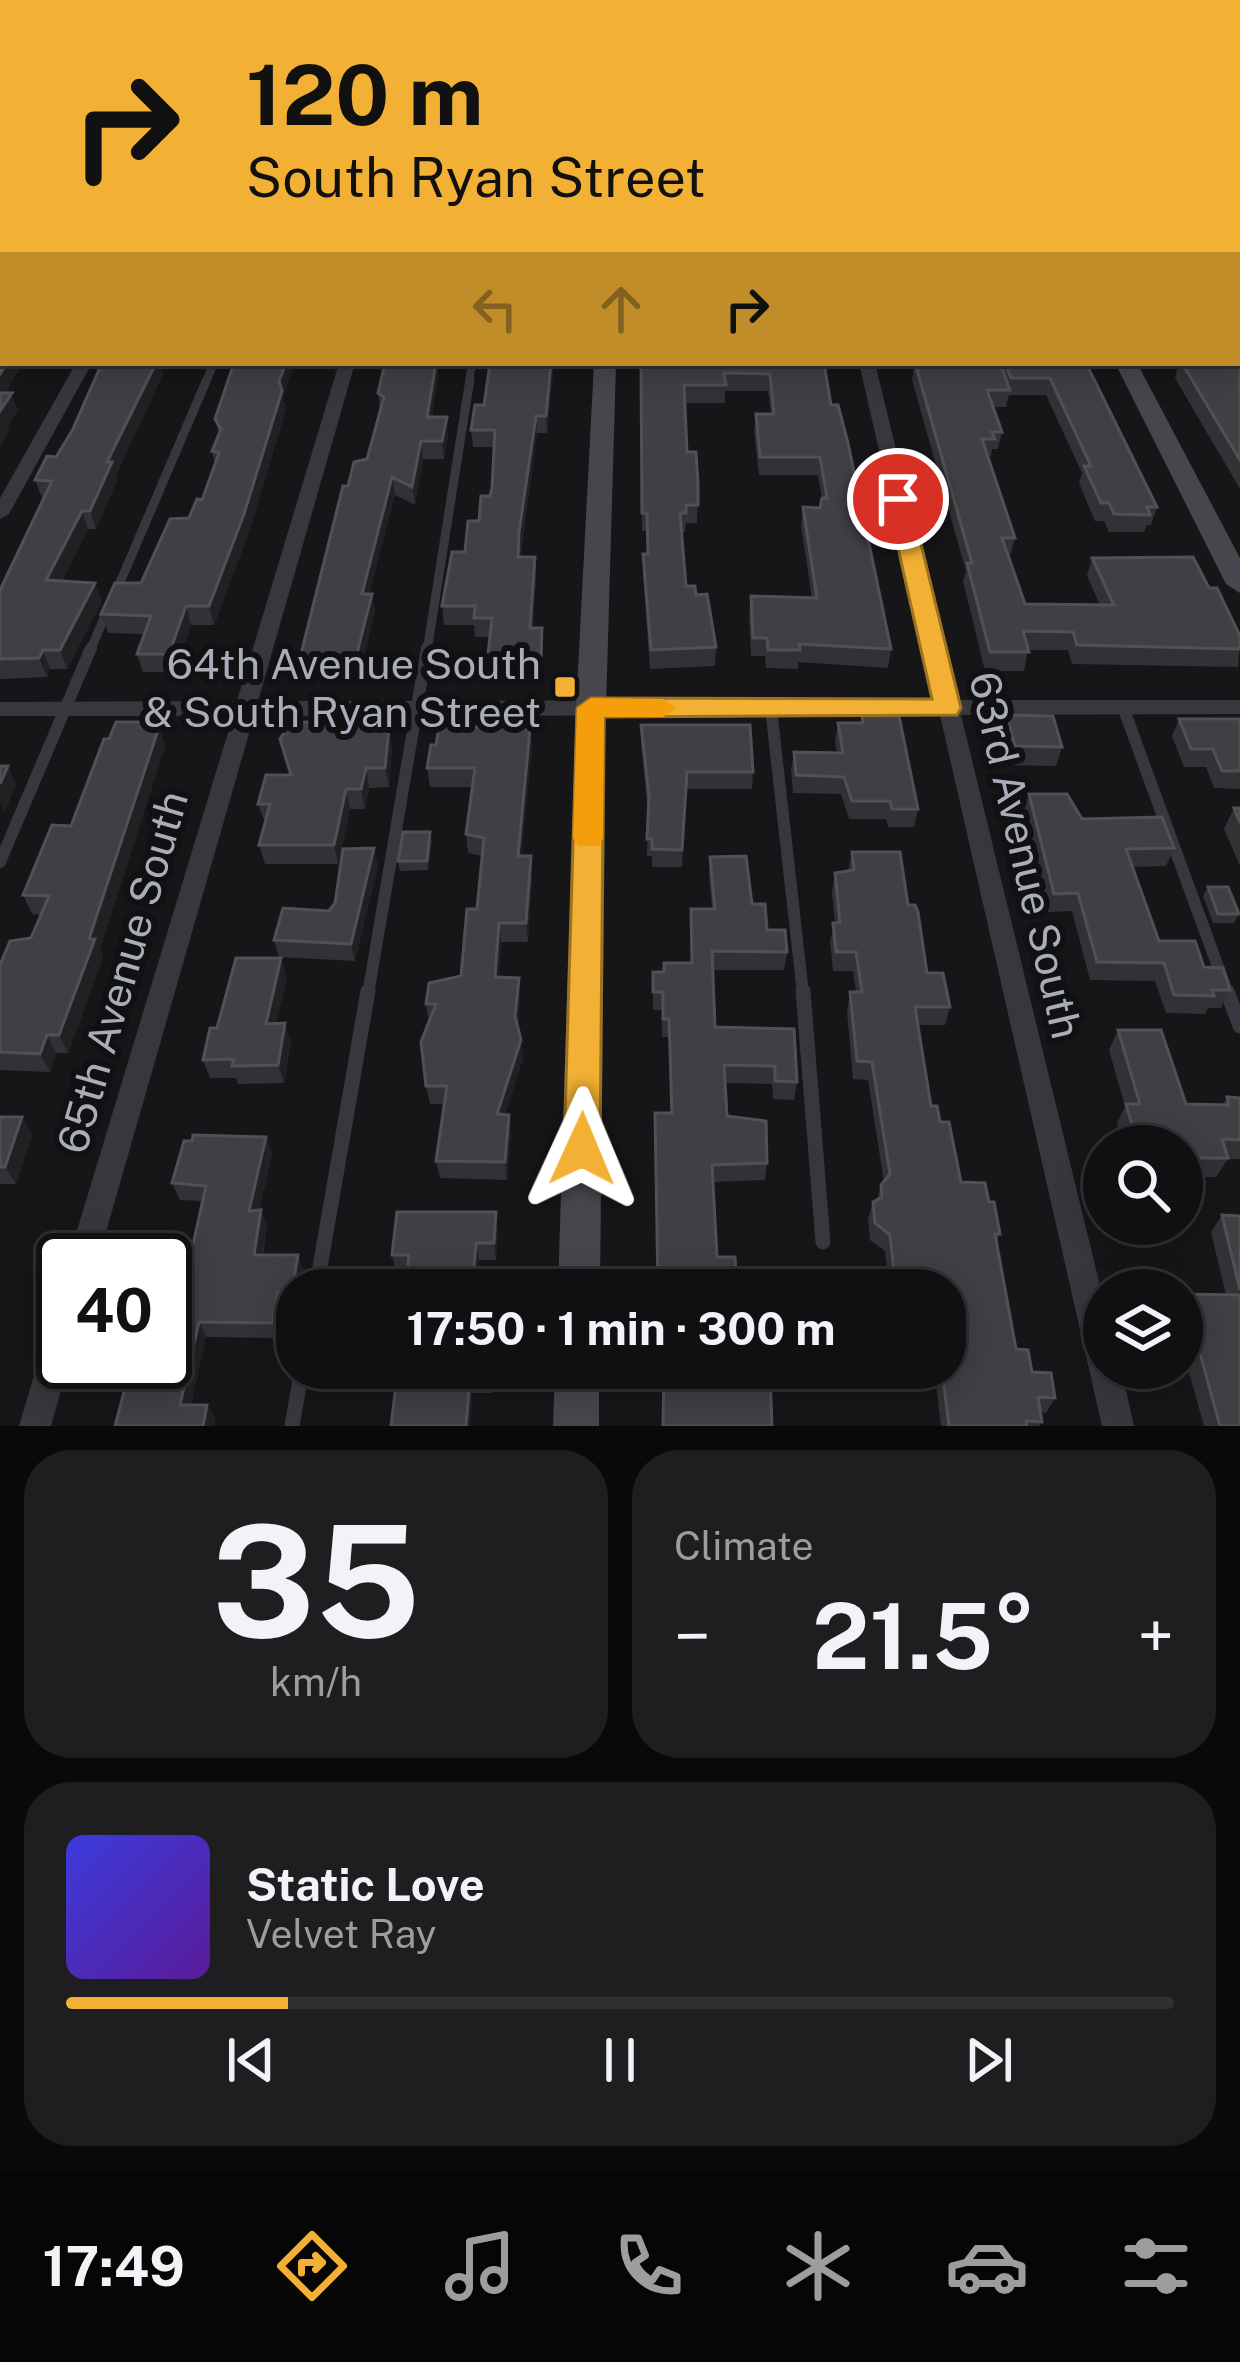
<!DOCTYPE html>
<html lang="en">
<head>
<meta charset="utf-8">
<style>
  body { margin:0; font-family:"Public Sans",sans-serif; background:#1e1e20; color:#f1f3f6; height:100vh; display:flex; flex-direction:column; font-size:45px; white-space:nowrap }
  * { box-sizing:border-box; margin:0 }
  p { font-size:39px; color:#9c9d9f }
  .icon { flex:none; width:66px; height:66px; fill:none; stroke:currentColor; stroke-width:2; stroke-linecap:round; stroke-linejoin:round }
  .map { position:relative; height:1426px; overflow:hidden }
  .panel { display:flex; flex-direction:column; gap:24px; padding:24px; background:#09090a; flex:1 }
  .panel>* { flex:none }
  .banner { position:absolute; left:0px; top:0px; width:1242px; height:366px; box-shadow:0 6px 30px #0003,0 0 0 3px #303032; background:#f2b134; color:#111; overflow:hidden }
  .buttons { position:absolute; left:1083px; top:1125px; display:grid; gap:24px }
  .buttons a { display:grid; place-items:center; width:120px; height:120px; border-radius:50%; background:#101012; box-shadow:0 6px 30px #0003,0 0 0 3px #303032; font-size:60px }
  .speed { position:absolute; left:36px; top:1233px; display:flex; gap:24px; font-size:60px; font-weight:700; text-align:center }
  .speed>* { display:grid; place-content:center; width:156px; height:156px; border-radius:50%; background:#101012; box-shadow:0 6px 30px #0003,0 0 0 3px #303032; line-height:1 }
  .speed .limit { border:6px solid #111; border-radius:18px; background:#fff; color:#111 }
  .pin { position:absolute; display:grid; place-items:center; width:102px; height:102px; color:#fff; margin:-51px; border:6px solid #fff; border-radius:50%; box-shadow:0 3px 12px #0007 }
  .me { position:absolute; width:132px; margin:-66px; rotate:1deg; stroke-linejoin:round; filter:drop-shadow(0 0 9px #0008) }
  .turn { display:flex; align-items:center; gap:42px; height:252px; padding:0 48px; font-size:54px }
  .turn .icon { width:156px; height:156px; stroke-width:2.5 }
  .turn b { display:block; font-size:84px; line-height:102px }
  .lanes { display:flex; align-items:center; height:114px; padding:0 48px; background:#0003; justify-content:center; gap:60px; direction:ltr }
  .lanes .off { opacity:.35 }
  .big { font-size:90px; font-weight:700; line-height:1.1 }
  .panel .card { flex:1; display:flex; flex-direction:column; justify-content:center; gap:18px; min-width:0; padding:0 42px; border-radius:48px; background:#1e1e20 }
  .panel .dial { align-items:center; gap:0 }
  .dial b { font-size:156px; line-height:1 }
  .song { display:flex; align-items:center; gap:36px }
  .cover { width:144px; height:144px; border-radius:18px; background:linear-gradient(135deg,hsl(240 70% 55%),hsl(270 70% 35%)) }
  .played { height:12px; border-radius:6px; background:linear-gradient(90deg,#f2b134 20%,#303032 20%) }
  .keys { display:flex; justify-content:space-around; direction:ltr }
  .heat { display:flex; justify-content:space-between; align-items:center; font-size:66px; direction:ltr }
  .panel .tiles { flex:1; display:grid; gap:24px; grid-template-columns:1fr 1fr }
  .card:last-child { grid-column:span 2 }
  .trip { position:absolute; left:276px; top:1269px; width:690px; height:120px; border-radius:48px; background:#101012; box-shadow:0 6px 30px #0003,0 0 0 3px #303032; font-weight:700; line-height:120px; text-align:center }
  .tabs { display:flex; height:192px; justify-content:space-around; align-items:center; background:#060607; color:#9c9d9f }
  .tabs .icon { width:84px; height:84px }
  .tabs .active { color:#f2b134 }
  .tabs b { font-size:54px; color:#f1f3f6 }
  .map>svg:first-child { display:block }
</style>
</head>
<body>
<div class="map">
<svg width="1240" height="1426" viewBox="0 0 1240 1426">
  <rect width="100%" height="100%" fill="#161618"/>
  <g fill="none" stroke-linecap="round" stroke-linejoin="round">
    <path stroke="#37383d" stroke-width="8" d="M0,296L3,291
      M206,382L214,363
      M469,382L472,363"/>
    <path stroke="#37383d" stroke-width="9" d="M115,594L207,379
      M90,651L107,611
      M427,651L470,379"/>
    <path stroke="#37383d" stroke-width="12" d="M1123,707L1228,994
      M771,708L803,994
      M0,862L91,648
      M368,994L427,648"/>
    <path stroke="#37383d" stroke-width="15" d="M803,991L823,1242
      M1227,991L1240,1026
      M316,1290L368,991
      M292,1426L302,1368"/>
    <path fill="#37383d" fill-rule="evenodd" d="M23,0H34L21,3Z
      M254,0H264V3H254Z
      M944,0H954L955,3H945Z
      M1109,0H1119L1121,3H1111Z
      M3,23V31L0,32V24Z
      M1239,114H1240V121H1239Z
      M0,126H3V134H0Z
      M3,142V153L0,154V143Z
      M76,363H92L9,514L0,519V498Z
      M339,363H355L258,701L936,700L859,363H875L957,700H1240V714L961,715L1104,1302V1368H1121L1134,1426H1102L940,715L254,716L98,1260H68L233,716H0V702L237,701Z
      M63,1313V1362H69L51,1426H19L48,1328L52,1317Z"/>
    <path fill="#45474d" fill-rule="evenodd" d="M1239,104H1240V114H1239Z
      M1239,344L1240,345V359L1239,358Z
      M594,363H616L606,708L600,1290H558L576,708Z
      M1115,363H1137L1240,558V593L1226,584Z
      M555,1368H599V1426H553Z"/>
  </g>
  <path fill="#323236" d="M1219,0H1240V100L1239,3H1222Z
    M160,363L163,374L116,475L117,480L96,529H88L62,581L102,601L67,669H50L47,677L0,679V590L44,498H42L35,480L56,457L72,431Z
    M234,363H295L283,397L286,409L249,532L214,625H191L175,672H143L137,654L144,634L108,633L101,614L141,583L202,500L215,464L212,451L219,435L215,419Z
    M385,363H437L438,376L432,417L448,435L444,459H423L415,505L395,495L369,594H372L375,612L359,676H304L300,658L348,486L367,459L380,410L378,393Z
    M554,363L547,433H537L520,557L536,575L533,628L543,647L542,674L490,673L488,654L490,637H475L474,625H444L442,606L492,488L494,447H473L471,430L484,405Z
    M641,363H824L831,405L891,649L888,668L798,662V669L766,668L765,656H751L749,615L751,596L812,598L801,526L803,507L820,508L822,499L818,475H759L754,431L756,414H771L768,391H725V403H684L687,452L698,483L697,523H686L685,532H682L686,586L696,595L716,647L715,666L650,669L643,573V554H647V531H642Z
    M915,363H1086L1157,507L1151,525H1147L1144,532H1109L1104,521H1095L1079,483L1082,473L1046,395H1009L1006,407H993L1002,432L998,449H992L991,456H987L1015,538L1010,556H1008L1025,604L1100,605L1087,576L1092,558L1209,588L1240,636L1238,667L1072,664L1068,650H1028L1024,671H985L963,581L966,571L912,380Z
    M1179,363H1240V489L1175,378Z
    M1006,715L1062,747L1056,766L1009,765L1001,734Z
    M862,716L918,809L914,827H888L886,819H849L841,794L793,793L791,770L794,752L837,753L835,741L838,723H861Z
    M334,719L335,724L392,746L389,787L369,788L365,809H350L338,864H265L259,845L265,823L258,804L290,775L280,739Z
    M1179,719H1240V789L1214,788L1206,767H1184L1172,736Z
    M514,721L515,729H530L532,748L521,856L532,876L528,942H501L499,977L520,996L518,1026L523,1058L505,1114L511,1132L507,1180L440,1178L436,1161L444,1104H430L426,1086L429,1022L426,1004L461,976L477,909L482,856L468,853L466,834L472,787H430L427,768L436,745Z
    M641,725L753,772L752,789H686L682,867H652V856H647L648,812L641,743Z
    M145,727H159L165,746L100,949L103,958L68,1053H56L50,1072L0,1070V965L31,938L41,915L32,914L23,895L71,826L109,739Z
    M1029,794L1082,819L1174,848L1166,866L1132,867L1159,941L1204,967L1230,990L1221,1008H1208L1205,1014L1166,1013L1155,981L1090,980L1072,911L1048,912L1023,813Z
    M1234,808H1240V866L1224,829Z
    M430,832L432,842L428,870L400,871L398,861Z
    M852,852L908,905L927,973L950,1007L945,1025H918L931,1106L940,1122L961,1182L989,1202L1000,1234L996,1242L1016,1349L1032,1372L1055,1398L1046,1413L1040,1412L1042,1422L1039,1426H941L936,1384L886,1382L885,1368H945V1290H889L885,1251L870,1240L868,1219L873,1202L877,1200L881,1185L884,1182L868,1080L853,1079L847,1011L850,992H856L853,971H833L830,941L835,923L832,892L835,873L848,871Z
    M710,857L752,904L767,930L787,952L784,970H713L715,1027L797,1082L794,1100L773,1099L772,1084L725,1083L727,1116L767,1163L765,1180L713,1182L717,1257L737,1290H657L655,1130L670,1113L669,1037H662V1010H653V990L664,972L691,963V909H712L709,876Z
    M378,866L355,961L279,957L274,940L329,911Z
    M1208,887L1239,914L1234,923H1213L1203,896Z
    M287,977L276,1023L291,1041L284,1083L238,1084L236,1078H210L203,1060L217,1028Z
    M1118,1030L1186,1104H1223L1227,1097L1240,1098V1159H1228L1216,1177H1182V1146H1123L1117,1123L1125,1106L1109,1050Z
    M0,1117H22L32,1135L16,1184H0Z
    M266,1137L272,1153L259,1210L267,1226L263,1255L304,1270L297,1290V1307H284L278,1338L206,1337L191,1405H207L215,1419L214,1426H115L131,1362H165L180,1303L202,1201L180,1200L172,1183Z
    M1222,1215L1240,1216V1426H1204L1184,1355L1182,1354V1294L1226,1295L1211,1232Z
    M498,1229L496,1260H479L476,1290H407V1272H396L392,1255Z
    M398,1368H494L492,1393H473Z"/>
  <path fill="#212124" d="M3,218V241L0,245V222Z
    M7,363H24L8,388L18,410L8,426L10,430L0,447V374Z
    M153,363H160L163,374L116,475L117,480L96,529L90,511L107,462Z
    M286,363H295L283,397L286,409L249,532L214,625L209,606Z
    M436,363L438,376L429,435L427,417Z
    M551,363H554L547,433L546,416Z
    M536,416L537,433L520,550L519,575V532Z
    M447,417L448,435L444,459L442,441Z
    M421,441L423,459L415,505L412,487Z
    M392,477L395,495L365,612L362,594Z
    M82,511L88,529L53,599L46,580Z
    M535,557L536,575L531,647L530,628Z
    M95,583L102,601L67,669L60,650Z
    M372,594L375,612L359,676L356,657Z
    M186,606L191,625L175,672L169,654Z
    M43,650L50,669L47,677L39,658Z
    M159,727L165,746L100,949L103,958L68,1053L59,1035Z
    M389,727L392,746L389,787L385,768Z
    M530,729L532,748L520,875L518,856Z
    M8,766L16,785L5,812L0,801V784Z
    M366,768L369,788L365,809L361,789Z
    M346,789L350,809L338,864L334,845Z
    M430,832L432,842L428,870L427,861Z
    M374,848L378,866L355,961L351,944Z
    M531,856L532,876L528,942L526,923Z
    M499,923L501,942L497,996L495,977Z
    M281,958L287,977L272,1042L266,1024Z
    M519,978L520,996L517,1035L515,1016Z
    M285,1023L291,1041L284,1083L278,1065Z
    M47,1035L56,1053L50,1072L40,1054Z
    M521,1040L523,1058L499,1132L497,1114Z
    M509,1115L511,1132L507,1180L505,1162Z
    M22,1117L32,1135L16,1184L5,1167Z
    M266,1137L272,1153L255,1227L249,1211Z
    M261,1210L267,1226L260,1270L254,1255Z
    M496,1212L498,1229L496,1260L494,1243Z
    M476,1243L479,1260L476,1290H472Z
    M298,1255L304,1270L301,1290H297V1304L292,1292Z
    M278,1292L284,1307L278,1338L272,1323Z
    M199,1322L206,1337L188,1419L180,1405Z
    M490,1368H494L492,1393L490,1378Z
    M470,1378L473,1393L470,1426H466Z
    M207,1405L215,1419L214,1426H203Z"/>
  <path fill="#3f3f44" stroke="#4f5156" stroke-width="3" d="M44,0H75L73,3H42Z
    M194,0H227V3H193Z
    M284,0H918L923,3H282Z
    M980,0H1099L1101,3H982Z
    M1239,15H1240V85H1239Z
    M0,58H3V104H0Z
    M1239,141L1240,142V214H1239Z
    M3,164V218L0,222V168Z
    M3,328V363H7L0,374V332Z
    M102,363H156L107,462H112L90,511H82L46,580L95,583L60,650H43L39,658L0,659V590L52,481L35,480L47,456L56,457L72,431Z
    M234,363H286L279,381L282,391L244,514L209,606H186L169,654H137L151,616L101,614L115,583H141L170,519L189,518L197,499L202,500L219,453L212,451L221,429L215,419Z
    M385,363H436L427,417H447L442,441H421L412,487L392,477L362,594H372L356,657L300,658L343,486H348L354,462L367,459L384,397L378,393Z
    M490,363H551L546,416H536L519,532L518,557H535L530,628H542L541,655L488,654L492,618H474L475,606H442L452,552H465L468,521H479L481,496H490L492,488L495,430H471L475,405H484Z
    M641,363H824L831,405H838L848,443L891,649L799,644L800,650H768L767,638H753L751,596L817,598L803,507L820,508L822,498H827L820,457H760L756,414H774L770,374L724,373L726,385H684L687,452H696L698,483V505H686V513H680L686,586H695L696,595L707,594L716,647L651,650L643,554H648L647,513H642Z
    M915,363H1000L1010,390H987L1002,432H992L995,439H982L1015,538H1002L1025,604L1114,605L1092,558L1193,557L1209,588H1217L1240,636V649L1077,645L1073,632L1023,631L1029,652H990L967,563H972Z
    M1005,363H1086L1157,507H1147L1150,515L1114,514L1109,503H1101L1084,466H1091L1050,378H1011Z
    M1182,363H1240V460Z
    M0,393H12L0,411Z
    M1006,715L1053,716L1062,747L1015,746Z
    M862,716H899L918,809H892L890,801H852L844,777L796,775L794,752L843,753L838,723H863Z
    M334,719V724L389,727L385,768H366L361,789H346L334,845H259L270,804H258L266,775H291L280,739L290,724Z
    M1179,719H1240V771H1222L1213,749H1191Z
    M489,720L514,721V729H530L518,856H531L526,923H499L495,977L519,978L515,1016L521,1040L497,1114L509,1115L505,1162L436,1161L447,1086H426L421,1042L436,1004H426L429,983L461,976L467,909H477L484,838L466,834L475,768H427L431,745H436L439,727H489Z
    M116,722H143L141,727H159L89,939H95L59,1035H47L40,1054L0,1052V965L10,941L31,938L49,896L23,895L52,825L71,826L104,739H109Z
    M641,725H750L753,772H687L682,850L652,849V839H647L649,796Z
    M0,766H8L0,784Z
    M1029,794H1067L1082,819L1162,817L1174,848L1126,849L1159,941H1195L1204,967L1223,968L1230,990H1212L1214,996L1174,995L1164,963L1097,962L1078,893L1054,894Z
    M1234,808H1240V823Z
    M403,832H430L427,861H398Z
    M374,848L351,944L274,940L283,908L329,911L335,903L343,849Z
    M852,852H900L908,905H915L918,912L927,973H943L950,1007H915L931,1106H937L940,1122H949L961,1182L985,1183L989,1202H994L1000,1234H995L1016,1349L1028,1350L1032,1372L1051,1373L1055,1398L1038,1397L1042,1422L1026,1421L1027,1426H949L942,1369L914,1368H945V1290H896L890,1235L875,1223L873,1202L882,1197L881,1185L890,1174L872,1062L857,1061L850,992H862L856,952H836L833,923H840L835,873L854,870Z
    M746,856L752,904H765L767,930H785L787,952L712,951L715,1027L794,1029L797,1082L775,1081V1066L724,1065L727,1116L766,1121L767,1163L712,1165L717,1257H735L737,1290H658L655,1113H672L669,1019H663V992H653V972H664V963H692L691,909H715L710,857Z
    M1208,887H1228L1239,914H1218Z
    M236,958H281L266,1024L285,1023L278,1065L232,1066L234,1059L203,1060L210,1028H217Z
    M1118,1030H1161L1186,1104L1229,1105L1227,1097L1240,1098V1140L1222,1139L1228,1158H1182V1146H1138L1126,1104H1140Z
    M0,1117H22L5,1167H0Z
    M193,1135L266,1137L249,1211L261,1210L254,1255H298L292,1292H278L272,1323L199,1322L180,1405H207L203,1426H115L132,1362H165V1303H180L206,1186L172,1183L184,1141H192Z
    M397,1212H496L494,1243H476L472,1290H419L406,1285L409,1255H392Z
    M1222,1215L1240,1216V1290Z
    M1182,1294L1240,1295V1426H1220L1196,1339H1184L1182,1331Z
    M398,1368H490V1378H470L466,1426H391Z
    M664,1368L770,1372L772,1426H663Z"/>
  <path fill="#f2b134" stroke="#9d7322" stroke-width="3" d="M898,492L910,499L961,708L957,715L604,717L600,1149L595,1161L582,1166L569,1161L564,1149L577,708L591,698L932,699L887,499Z"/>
  <path fill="#f59e0b" d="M591,698L663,699L677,708L663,717H604L603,838L599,846H578L573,838L577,708Z"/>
  <rect fill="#f2b134" stroke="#111113" stroke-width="4.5" x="553" y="675" width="24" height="24" rx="6"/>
  <g text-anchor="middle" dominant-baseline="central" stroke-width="12" stroke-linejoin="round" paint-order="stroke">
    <g font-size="42" fill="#a8adb8" stroke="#111113" text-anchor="end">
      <text x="541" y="663">64th Avenue South<tspan x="541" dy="48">&amp; South Ryan Street</tspan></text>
    </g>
    <g font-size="42" fill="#a8adb8" stroke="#111113">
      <text transform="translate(1026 855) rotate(77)">63rd Avenue South</text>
      <text transform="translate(122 972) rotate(-74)">65th Avenue South</text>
    </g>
  </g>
</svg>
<div class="buttons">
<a><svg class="icon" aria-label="search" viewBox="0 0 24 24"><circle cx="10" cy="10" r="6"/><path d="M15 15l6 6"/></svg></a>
<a><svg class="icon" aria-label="layers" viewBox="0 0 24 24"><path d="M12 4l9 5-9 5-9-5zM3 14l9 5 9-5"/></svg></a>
</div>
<div class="speed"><div class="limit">40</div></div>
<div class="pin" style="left:898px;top:499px;background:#d93025"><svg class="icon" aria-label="arrive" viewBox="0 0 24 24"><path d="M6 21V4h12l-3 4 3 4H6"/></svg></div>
<svg class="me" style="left:582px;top:1149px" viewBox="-20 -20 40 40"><path d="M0-17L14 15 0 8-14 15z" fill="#f2b134" stroke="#fff" stroke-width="4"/></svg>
<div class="trip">17:50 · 1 min · 300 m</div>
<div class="banner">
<div class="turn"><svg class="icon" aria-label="right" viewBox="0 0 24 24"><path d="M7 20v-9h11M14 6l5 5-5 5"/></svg><div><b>120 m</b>South Ryan Street</div></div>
<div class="lanes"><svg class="icon off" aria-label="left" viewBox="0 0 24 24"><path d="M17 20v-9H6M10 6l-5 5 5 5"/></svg><svg class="icon off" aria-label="ahead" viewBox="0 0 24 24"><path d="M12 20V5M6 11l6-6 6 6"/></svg><svg class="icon" aria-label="right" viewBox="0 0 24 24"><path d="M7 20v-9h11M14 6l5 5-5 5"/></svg></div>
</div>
</div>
<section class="panel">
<div class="tiles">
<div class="card dial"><b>35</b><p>km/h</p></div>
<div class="card"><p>Climate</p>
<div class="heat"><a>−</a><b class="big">21.5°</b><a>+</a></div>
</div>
<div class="card">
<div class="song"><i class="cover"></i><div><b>Static Love</b><p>Velvet Ray</p></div></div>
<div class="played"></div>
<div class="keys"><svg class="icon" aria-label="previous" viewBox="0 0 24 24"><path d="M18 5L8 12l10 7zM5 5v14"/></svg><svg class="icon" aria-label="pause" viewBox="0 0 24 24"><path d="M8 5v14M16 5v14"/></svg><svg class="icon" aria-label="next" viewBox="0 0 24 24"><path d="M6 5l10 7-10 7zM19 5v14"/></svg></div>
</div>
</div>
</section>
<nav class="tabs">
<b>17:49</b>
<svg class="icon active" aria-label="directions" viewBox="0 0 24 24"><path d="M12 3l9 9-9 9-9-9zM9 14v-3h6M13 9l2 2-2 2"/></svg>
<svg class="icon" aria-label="music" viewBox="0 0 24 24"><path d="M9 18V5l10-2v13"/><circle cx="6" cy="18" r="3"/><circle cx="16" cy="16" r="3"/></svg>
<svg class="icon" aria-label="phone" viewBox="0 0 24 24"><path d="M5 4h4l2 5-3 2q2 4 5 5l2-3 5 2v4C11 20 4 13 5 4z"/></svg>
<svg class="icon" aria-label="climate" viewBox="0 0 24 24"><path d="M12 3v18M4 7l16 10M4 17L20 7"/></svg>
<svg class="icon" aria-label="car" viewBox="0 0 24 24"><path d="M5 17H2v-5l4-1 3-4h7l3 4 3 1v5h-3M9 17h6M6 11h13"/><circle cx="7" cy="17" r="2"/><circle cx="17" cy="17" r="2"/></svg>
<svg class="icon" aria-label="filters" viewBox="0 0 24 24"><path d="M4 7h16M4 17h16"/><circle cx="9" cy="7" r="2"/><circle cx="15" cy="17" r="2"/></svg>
</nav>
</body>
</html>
